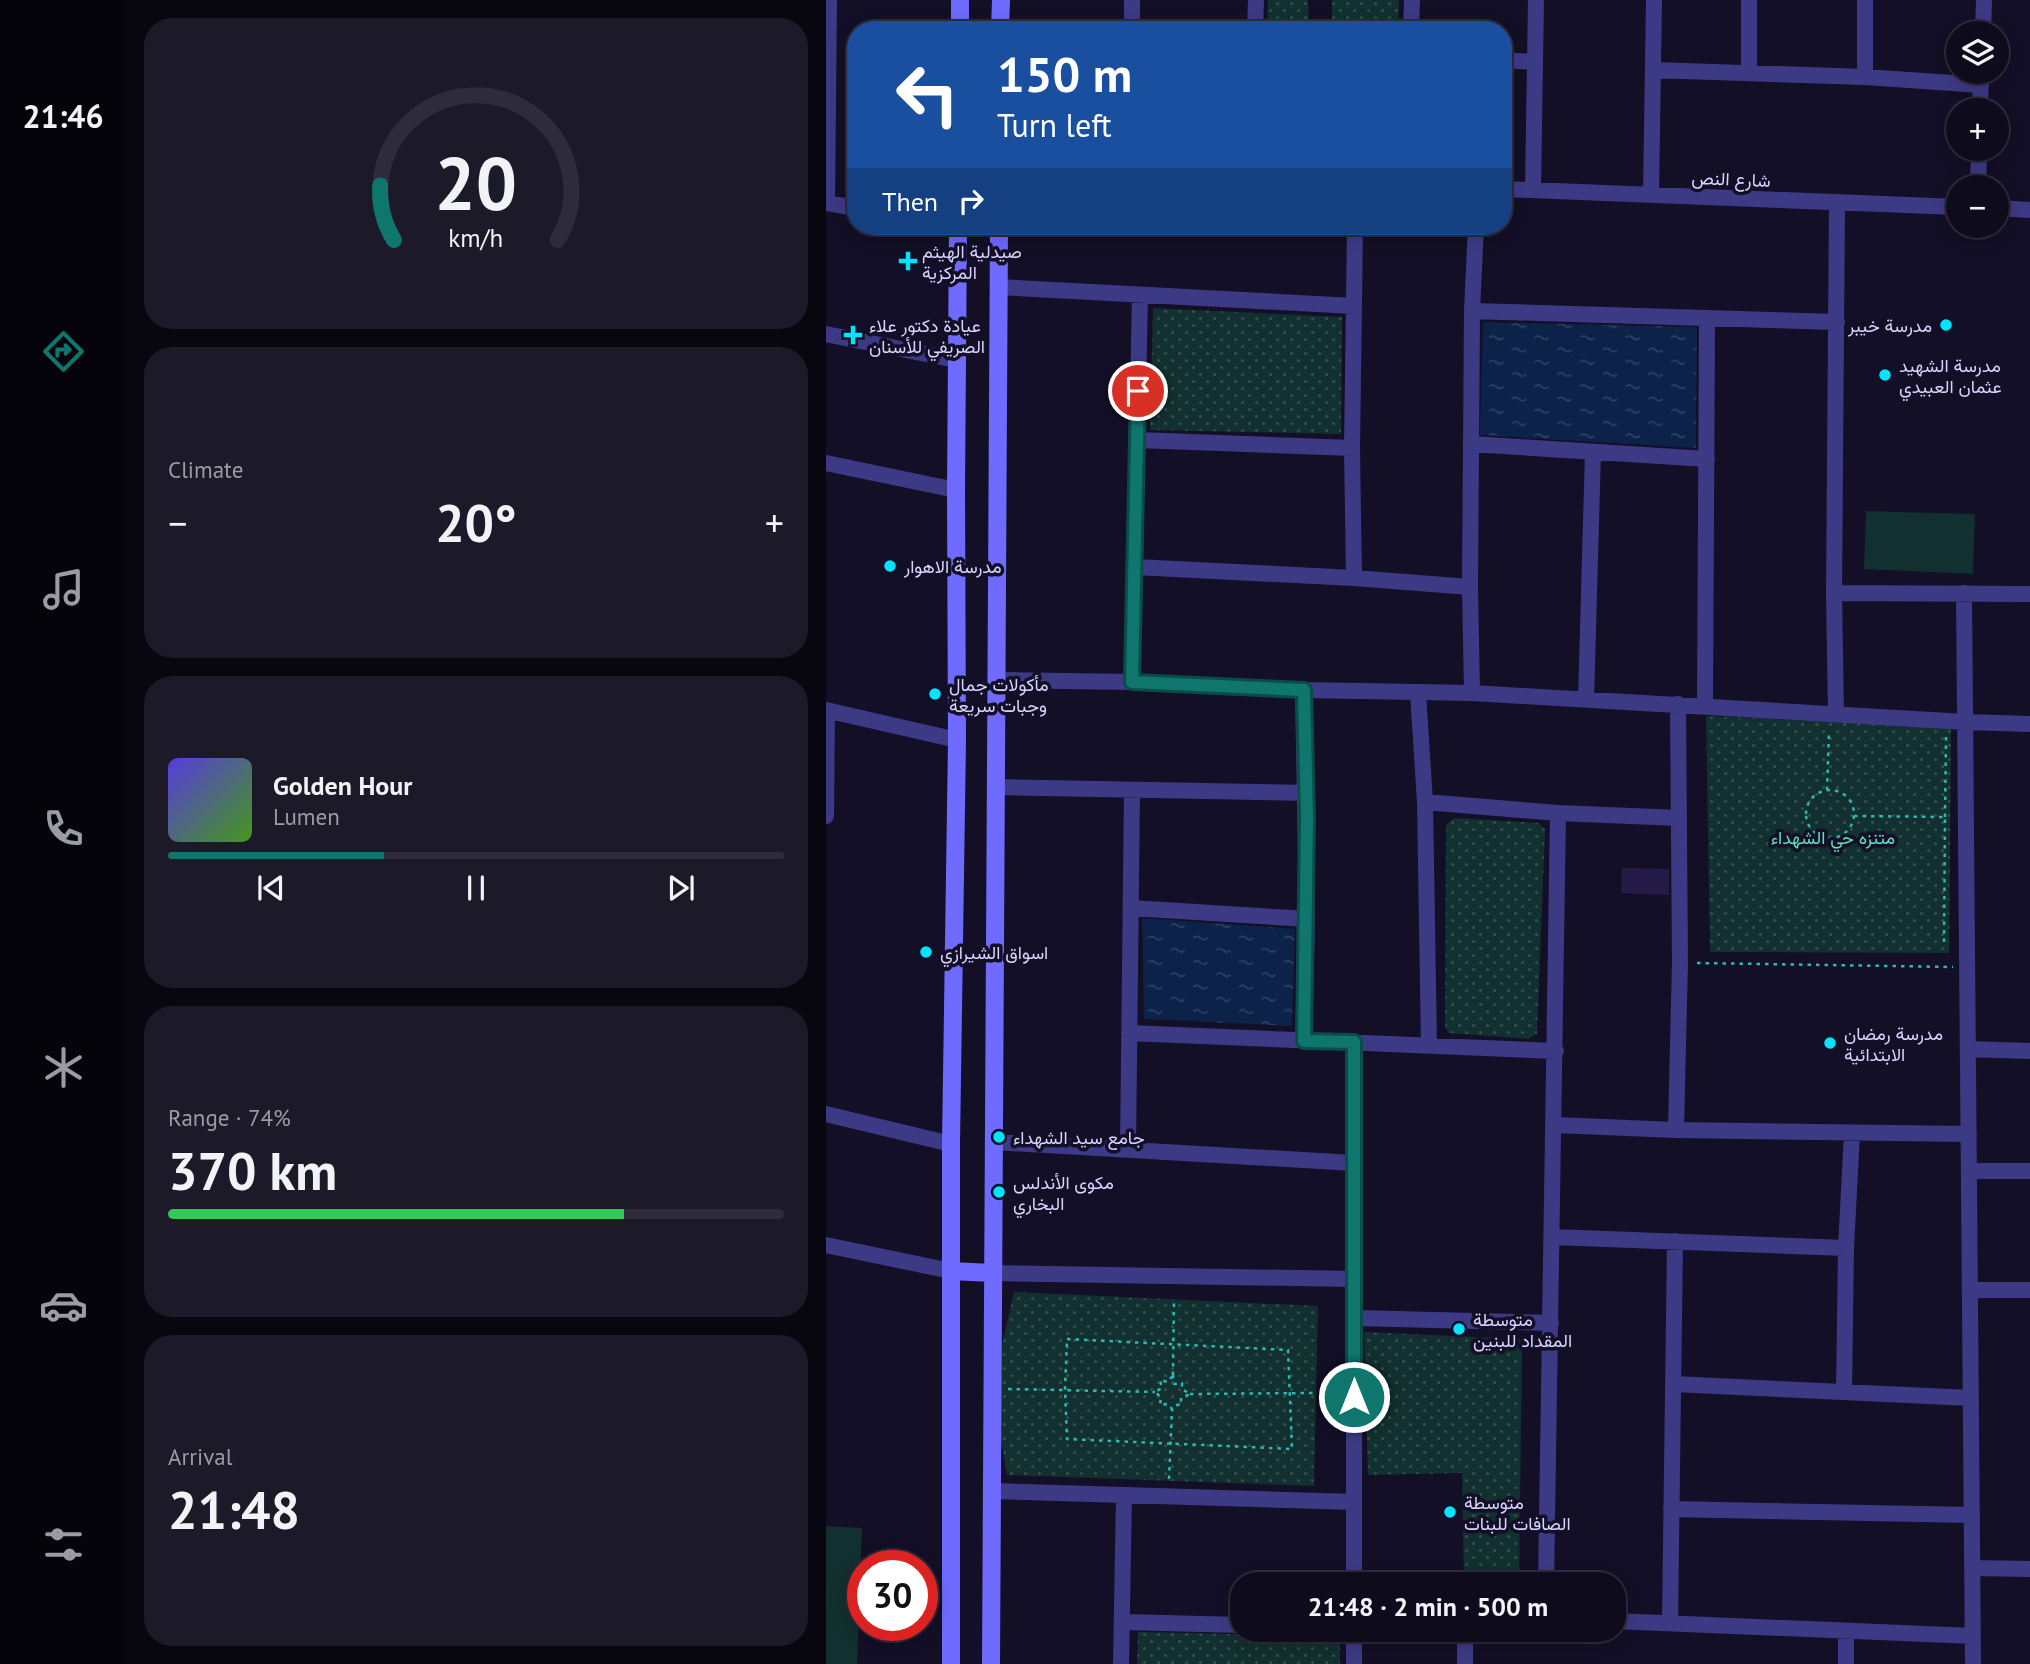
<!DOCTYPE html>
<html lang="en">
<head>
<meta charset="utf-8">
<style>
  body { margin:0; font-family:"PT Sans",Vazirmatn,sans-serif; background:#1c1929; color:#f1f3f6; height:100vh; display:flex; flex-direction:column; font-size:26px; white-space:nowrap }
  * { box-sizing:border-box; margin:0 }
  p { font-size:23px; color:#9b9ba3 }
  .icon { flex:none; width:38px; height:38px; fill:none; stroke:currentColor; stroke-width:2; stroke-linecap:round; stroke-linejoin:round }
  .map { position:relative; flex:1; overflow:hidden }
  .panel { display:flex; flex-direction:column; gap:18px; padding:18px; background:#08060f; width:700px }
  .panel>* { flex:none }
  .banner { position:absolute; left:21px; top:21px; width:665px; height:214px; border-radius:28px; box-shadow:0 4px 18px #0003,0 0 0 2px #2e2b3b; background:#1a4fa0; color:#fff; overflow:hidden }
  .tools { position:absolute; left:1120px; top:21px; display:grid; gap:14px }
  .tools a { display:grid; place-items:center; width:63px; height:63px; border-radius:50%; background:#0e0b1c; box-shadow:0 4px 18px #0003,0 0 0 2px #2e2b3b; font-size:35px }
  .speed { position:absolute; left:21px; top:1550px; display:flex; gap:14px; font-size:35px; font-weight:700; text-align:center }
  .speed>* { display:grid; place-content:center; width:91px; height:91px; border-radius:50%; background:#0e0b1c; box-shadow:0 4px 18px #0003,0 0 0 2px #2e2b3b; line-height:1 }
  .speed .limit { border:10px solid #d22; background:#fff; color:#111 }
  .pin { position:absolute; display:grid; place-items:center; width:60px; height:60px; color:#fff; margin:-30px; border:4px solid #fff; border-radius:50%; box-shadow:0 2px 7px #0007 }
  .me { position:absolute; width:77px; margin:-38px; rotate:0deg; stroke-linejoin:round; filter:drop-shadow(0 0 5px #0008) }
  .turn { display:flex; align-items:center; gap:24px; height:147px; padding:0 35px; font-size:32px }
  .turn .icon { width:91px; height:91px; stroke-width:2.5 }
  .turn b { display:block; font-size:49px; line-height:60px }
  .then { display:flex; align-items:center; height:66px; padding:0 35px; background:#0003; gap:14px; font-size:26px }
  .big { font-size:52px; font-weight:700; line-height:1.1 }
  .panel .widget { flex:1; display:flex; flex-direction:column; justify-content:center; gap:10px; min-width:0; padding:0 24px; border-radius:28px; background:#1c1929 }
  .panel .dial { align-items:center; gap:0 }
  .dial svg { height:182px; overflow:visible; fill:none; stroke:#2e2b3b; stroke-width:7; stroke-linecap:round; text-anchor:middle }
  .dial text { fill:#f1f3f6; stroke:none }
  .song { display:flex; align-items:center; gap:21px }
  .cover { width:84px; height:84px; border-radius:10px; background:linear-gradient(135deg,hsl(250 70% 55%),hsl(100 70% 35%)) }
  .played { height:7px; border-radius:4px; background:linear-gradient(90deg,#0f766e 35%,#2e2b3b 35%) }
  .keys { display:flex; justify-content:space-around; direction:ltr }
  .heat { display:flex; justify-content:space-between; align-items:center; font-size:38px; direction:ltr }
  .charge { height:10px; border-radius:5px; background:linear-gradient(90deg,#34c759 74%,#2e2b3b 0) }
  .trip { position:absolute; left:404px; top:1572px; width:396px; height:70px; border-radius:28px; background:#0e0b1c; box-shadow:0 4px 18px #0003,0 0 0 2px #2e2b3b; font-weight:700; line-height:70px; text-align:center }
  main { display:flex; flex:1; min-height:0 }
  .tabs { display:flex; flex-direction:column; width:126px; justify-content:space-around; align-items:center; background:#06040b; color:#9b9ba3 }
  .tabs .icon { width:49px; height:49px }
  .tabs .current { color:#0f766e }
  .tabs b { font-size:32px; color:#f1f3f6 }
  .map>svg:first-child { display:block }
</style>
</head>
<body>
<main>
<nav class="tabs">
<b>21:46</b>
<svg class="icon current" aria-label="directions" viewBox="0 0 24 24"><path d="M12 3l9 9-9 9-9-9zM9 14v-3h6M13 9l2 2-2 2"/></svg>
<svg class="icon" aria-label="music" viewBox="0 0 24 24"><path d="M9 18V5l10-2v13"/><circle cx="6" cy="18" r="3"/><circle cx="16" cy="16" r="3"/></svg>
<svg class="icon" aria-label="phone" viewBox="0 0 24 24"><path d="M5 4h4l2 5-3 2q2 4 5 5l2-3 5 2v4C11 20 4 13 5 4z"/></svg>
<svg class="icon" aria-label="climate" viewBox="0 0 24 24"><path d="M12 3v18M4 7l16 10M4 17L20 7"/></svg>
<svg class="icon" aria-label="car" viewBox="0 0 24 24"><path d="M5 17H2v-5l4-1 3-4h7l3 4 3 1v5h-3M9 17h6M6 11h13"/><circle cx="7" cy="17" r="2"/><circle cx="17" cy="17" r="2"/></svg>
<svg class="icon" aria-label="filters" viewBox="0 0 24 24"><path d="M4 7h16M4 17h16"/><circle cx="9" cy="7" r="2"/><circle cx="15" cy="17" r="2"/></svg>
</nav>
<section class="panel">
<div class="widget dial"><svg viewBox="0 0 100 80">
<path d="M14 69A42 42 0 1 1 86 69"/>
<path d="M14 69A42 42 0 0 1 8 45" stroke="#0f766e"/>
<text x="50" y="56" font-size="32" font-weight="700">20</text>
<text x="50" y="72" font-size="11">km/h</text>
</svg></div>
<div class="widget"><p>Climate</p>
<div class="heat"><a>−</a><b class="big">20°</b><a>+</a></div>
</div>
<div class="widget">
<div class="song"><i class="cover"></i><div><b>Golden Hour</b><p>Lumen</p></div></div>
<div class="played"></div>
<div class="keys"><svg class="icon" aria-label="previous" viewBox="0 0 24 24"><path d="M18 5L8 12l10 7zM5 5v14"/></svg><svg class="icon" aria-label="pause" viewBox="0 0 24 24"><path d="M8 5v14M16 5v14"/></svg><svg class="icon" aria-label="next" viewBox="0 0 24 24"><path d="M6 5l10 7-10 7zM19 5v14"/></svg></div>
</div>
<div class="widget"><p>Range · 74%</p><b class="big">370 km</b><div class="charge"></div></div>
<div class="widget"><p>Arrival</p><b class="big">21:48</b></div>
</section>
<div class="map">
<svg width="1204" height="1664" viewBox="0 0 1204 1664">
  <defs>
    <pattern id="park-dots" width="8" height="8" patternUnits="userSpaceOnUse" patternTransform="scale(1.75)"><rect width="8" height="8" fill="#12302f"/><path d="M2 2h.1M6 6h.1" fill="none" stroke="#344d4e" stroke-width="1.8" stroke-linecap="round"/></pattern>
    <pattern id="water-ripples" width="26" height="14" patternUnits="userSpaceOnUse" patternTransform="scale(1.75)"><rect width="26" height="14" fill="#0c2248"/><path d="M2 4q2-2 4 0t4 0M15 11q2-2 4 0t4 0" fill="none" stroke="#2f4163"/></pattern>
  </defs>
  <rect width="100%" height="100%" fill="#130f26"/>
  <path fill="#12302f" d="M1040,511L1149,514L1147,574L1038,569Z
    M0,1526L36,1528L31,1664H0Z"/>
  <path fill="url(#park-dots)" d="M442,0H482L483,30H441Z
    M506,0H573L572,30H506Z
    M327,308L516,317L515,434L324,430Z
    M880,716L1125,727L1123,953L884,952Z
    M628,818L713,823L719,829L711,1034L702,1039L622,1033L619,1025L620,825Z
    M188,1292L492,1306L488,1486L181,1475L166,1389Z
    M538,1332L696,1339L693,1584H638L636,1473L542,1475Z
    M312,1632L514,1636V1664H311Z"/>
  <path fill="url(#water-ripples)" d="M657,322L871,327L870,448L654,435Z
    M316,918L469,929L466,1026L318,1019Z"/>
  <path fill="#241b47" d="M796,868L843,869V895L795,893Z"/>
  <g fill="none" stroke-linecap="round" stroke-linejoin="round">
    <path stroke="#2fb8b0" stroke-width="2.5" stroke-dasharray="3.5 5" stroke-linecap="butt" d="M980 814a24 24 0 1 1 48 0a24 24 0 1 1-48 0Z
      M1001,790L1003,731
      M1028,816L1119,817L1118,942
      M1119,817L1120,736
      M871,963L1127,967
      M241,1339L462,1350L466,1449L241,1439L239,1389Z
      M347,1375L348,1384L356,1383V1389L364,1394L355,1398V1405H349L346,1409L342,1404L334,1405L335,1397L329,1392L336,1388L334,1380L342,1382Z
      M347,1375L348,1299
      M182,1389L329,1392
      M364,1394L490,1393
      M343,1479L346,1409"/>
    <path stroke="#3d3a85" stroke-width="16" d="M306,30V0
      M429,30L430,0
      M585,30L586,0
      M1157,33L1158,0
      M677,60L709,62
      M827,70L1039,77L1155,85
      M923,73V0
      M1039,77V0
      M1154,110L1155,72
      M1152,187L1153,149
      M677,189L1132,207
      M707,190L710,0
      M825,195L828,0
      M0,203L30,208
      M1,203L3,0
      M1011,203L1008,593L1204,594
      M1171,208L1204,210
      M172,287L528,306
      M646,311L650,226
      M0,334L130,360
      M312,440L526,448
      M645,444L881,459
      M0,463L130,490
      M309,567L528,578L644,587
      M528,578L526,448L529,226
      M1008,593L1010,714
      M1138,593L1147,1664
      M171,680L306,682L477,690L646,693L1139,722L1204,724
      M306,682L314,295
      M477,690L481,919L478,1041
      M592,693L599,802L603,1045
      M646,693L644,587L646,311L1011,322
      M760,700L767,452
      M879,706L881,318
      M0,710L131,740
      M170,787L481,793
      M599,802L732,813L720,1584
      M732,813L853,818
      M0,816L1,711
      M305,908L481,919
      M303,1033L730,1051
      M528,1042V1584
      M1142,1049L1204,1051
      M0,1114L125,1144
      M729,1125L850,1130L1143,1134
      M850,1130L854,962L852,704
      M168,1142L528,1163
      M302,1150L306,790
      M1143,1171H1204
      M726,1237L1020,1248
      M0,1245L125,1271
      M166,1273L528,1279
      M1144,1290H1204
      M528,1318L725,1323
      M847,1384L1145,1398
      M1018,1392L1020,1248L1026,1133
      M166,1491L528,1502
      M845,1509L1146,1515
      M1147,1568L1204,1569
      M788,1621L1147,1636
      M296,1622L416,1625
      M844,1623L849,1241
      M528,1629V1664
      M639,1629V1664
      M295,1664L298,1495
      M1020,1664V1631"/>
    <path stroke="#6f6bff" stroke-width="18" d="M134,30V0
      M174,30L175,0
      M125,1271L166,1273
      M125,1664V1144L131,740L130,490L132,226
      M165,1664L173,226"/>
  </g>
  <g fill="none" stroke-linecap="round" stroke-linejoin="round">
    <g stroke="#0a4d48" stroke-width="18">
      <path id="route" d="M312,391L306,682L478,690L481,818L478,1041L528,1042V1397"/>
    </g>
    <use href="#route" stroke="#0f766e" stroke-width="12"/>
  </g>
  <g fill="#00e5ff" stroke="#130f26" stroke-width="2.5">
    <path d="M78.5 250.5h7v7h7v7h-7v7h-7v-7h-7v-7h7z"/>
    <circle cx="1120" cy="325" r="7"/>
    <path d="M23.5 324.5h7v7h7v7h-7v7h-7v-7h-7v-7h7z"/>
    <circle cx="1059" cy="375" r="7"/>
    <circle cx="64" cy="566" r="7"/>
    <circle cx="109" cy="694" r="7"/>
    <circle cx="100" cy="952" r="7"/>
    <circle cx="1004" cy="1043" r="7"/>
    <circle cx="173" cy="1137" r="7"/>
    <circle cx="173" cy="1192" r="7"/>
    <circle cx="633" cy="1329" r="7"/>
    <circle cx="624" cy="1512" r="7"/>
  </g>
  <g text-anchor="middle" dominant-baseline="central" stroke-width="7" stroke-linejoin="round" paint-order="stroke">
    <g font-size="18" fill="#d9d4ff" stroke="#130f26">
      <text transform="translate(905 179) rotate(2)">شارع النص</text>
    </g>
    <g font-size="18" fill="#d9d4ff" stroke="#130f26" text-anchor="start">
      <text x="96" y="251">صيدلية الهيثم<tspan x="96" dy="21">المركزية</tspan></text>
      <text x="43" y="325">عيادة دكتور علاء<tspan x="43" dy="21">الصريفي للأسنان</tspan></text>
      <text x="1106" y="325" text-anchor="end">مدرسة خيبر</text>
      <text x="1073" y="365">مدرسة الشهيد<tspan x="1073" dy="21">عثمان العبيدي</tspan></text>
      <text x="78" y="566">مدرسة الاهوار</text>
      <text x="123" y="684">مأكولات جمال<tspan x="123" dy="21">وجبات سريعة</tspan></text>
      <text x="114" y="952">اسواق الشيرازي</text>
      <text x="1018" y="1033">مدرسة رمضان<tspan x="1018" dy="21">الابتدائية</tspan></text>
      <text x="187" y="1137">جامع سيد الشهداء</text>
      <text x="187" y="1182">مكوى الأندلس<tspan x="187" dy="21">البخاري</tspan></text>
      <text x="647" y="1319">متوسطة<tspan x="647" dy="21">المقداد للبنين</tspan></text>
      <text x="638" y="1502">متوسطة<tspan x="638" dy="21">الصافات للبنات</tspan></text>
    </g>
    <g font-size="18" fill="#5fe0c0" stroke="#130f26">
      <text x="1007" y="837">متنزه حي الشهداء</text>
    </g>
  </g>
</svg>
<div class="tools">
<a><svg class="icon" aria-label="layers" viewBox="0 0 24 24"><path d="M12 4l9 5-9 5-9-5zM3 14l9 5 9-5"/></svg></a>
<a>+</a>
<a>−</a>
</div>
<div class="speed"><div class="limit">30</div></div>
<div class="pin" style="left:312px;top:391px;background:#d93025"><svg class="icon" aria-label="arrive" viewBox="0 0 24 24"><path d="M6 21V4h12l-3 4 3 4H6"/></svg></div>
<svg class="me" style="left:528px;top:1397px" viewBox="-20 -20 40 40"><circle r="17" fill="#0f766e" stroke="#fff" stroke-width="3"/><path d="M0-11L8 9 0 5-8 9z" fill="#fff"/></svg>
<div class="trip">21:48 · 2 min · 500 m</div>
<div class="banner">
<div class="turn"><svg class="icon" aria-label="left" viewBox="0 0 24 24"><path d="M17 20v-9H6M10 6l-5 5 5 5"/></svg><div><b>150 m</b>Turn left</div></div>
<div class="then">Then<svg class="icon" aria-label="right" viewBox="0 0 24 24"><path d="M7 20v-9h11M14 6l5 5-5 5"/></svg></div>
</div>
</div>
</main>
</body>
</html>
